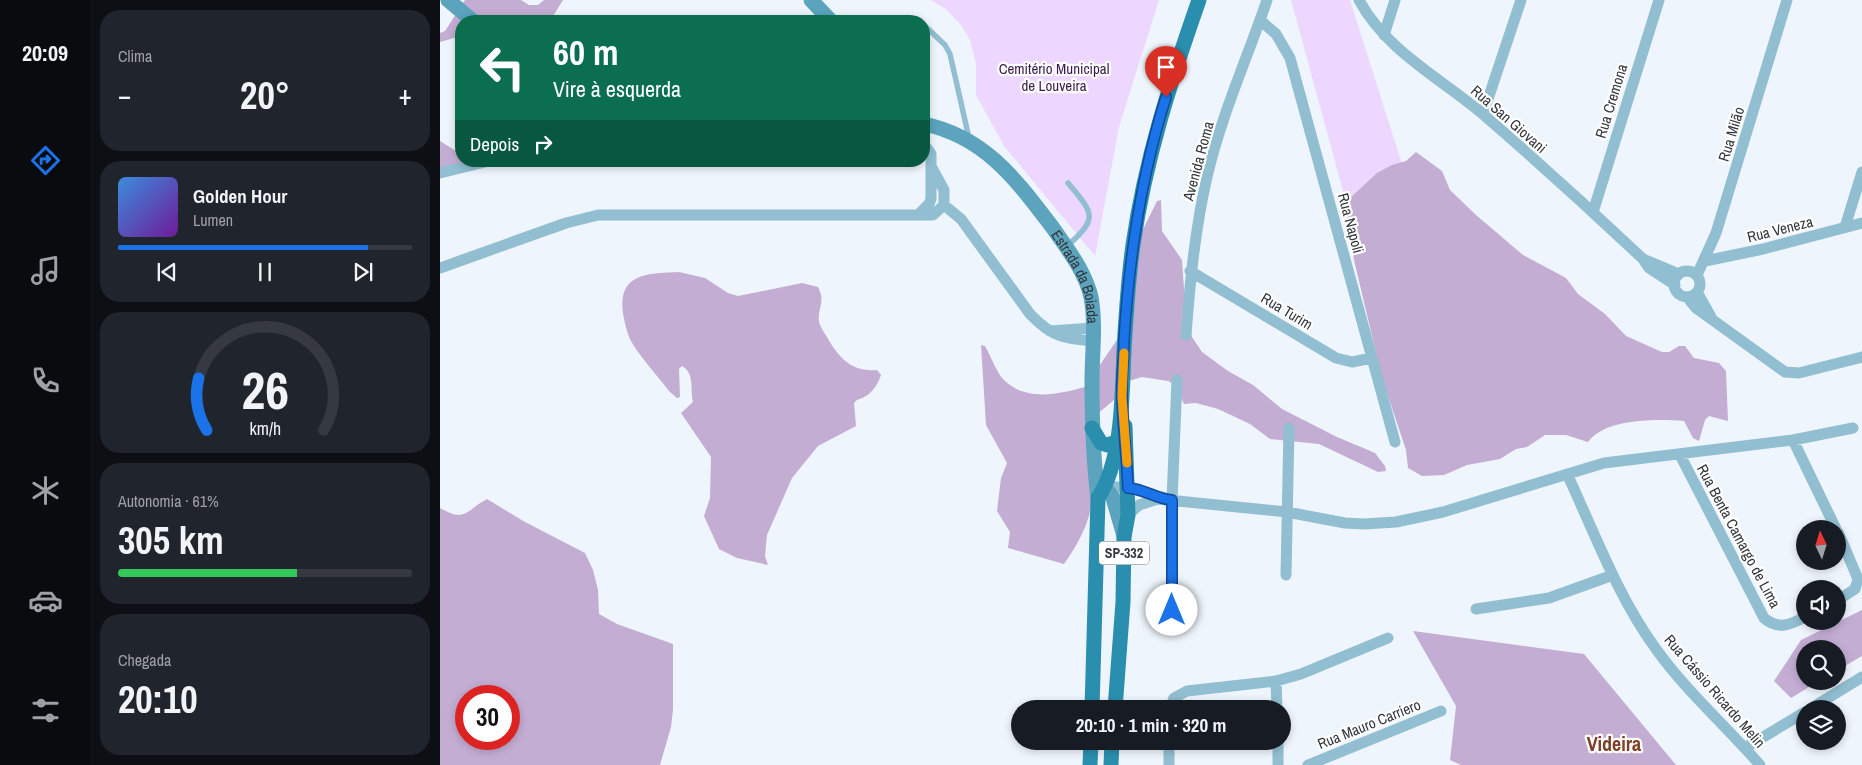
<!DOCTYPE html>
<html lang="pt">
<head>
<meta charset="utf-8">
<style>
  body { margin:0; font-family:"Archivo Narrow",sans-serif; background:#20242c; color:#f1f3f6; height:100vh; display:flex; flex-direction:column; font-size:19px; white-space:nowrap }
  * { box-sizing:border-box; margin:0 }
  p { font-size:16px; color:#9ea1a6 }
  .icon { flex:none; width:28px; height:28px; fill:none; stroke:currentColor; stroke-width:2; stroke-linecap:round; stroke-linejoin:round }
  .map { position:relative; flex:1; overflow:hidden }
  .details { display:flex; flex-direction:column; gap:10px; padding:10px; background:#0d0f14; width:350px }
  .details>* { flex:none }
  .guide { position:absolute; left:15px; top:15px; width:475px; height:152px; border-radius:20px; box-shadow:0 2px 8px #0003; background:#0b6e4f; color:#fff; overflow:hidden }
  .needle { width:32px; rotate:356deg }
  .tools { position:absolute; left:1356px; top:520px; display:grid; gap:10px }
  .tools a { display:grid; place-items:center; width:50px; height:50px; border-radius:50%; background:#171b24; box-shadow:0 2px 8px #0003; font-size:25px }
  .speed { position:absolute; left:15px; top:685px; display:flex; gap:10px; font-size:25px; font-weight:700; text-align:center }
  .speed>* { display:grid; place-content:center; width:65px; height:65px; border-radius:50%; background:#171b24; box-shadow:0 2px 8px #0003; line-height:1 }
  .speed .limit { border:8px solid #d22; background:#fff; color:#111 }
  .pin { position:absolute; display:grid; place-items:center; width:42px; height:42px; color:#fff; margin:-51px -21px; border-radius:50% 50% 50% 0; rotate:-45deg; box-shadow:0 0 5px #0007 }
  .pin .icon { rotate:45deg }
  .me { position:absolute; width:55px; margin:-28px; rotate:0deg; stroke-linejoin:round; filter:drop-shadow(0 0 4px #0008) }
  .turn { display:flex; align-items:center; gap:18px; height:105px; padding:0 15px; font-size:22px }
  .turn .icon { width:65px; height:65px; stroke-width:2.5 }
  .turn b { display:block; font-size:35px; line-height:42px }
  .then { display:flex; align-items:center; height:48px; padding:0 15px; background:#0003; gap:10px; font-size:19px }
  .big { font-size:38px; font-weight:700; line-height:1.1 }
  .details .widget { flex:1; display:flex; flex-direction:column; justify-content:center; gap:8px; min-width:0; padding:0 18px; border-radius:20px; background:#20242c }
  .details .dial { align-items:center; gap:0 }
  .dial svg { height:130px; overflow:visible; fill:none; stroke:#363941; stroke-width:7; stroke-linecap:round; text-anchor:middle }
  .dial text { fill:#f1f3f6; stroke:none }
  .song { display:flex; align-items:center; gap:15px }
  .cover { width:60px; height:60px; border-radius:8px; background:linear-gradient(135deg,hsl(210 70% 55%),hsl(280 70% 35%)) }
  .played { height:5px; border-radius:2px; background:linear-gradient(90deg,#1a73e8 85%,#363941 85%) }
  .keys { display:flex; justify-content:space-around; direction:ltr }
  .heat { display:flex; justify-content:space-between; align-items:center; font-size:28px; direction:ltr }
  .charge { height:8px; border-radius:4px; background:linear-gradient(90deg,#34c759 61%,#363941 0) }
  .trip { position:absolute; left:571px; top:700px; width:280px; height:50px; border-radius:25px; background:#171b24; box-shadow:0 2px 8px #0003; font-weight:700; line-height:50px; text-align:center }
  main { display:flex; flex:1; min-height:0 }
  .menu { display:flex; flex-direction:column; width:90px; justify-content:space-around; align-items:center; background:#090b0e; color:#9ea1a6 }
  .menu .icon { width:35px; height:35px }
  .menu .selected { color:#1a73e8 }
  .menu b { font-size:22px; color:#f1f3f6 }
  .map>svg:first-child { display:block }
</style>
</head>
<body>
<main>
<nav class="menu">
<b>20:09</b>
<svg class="icon selected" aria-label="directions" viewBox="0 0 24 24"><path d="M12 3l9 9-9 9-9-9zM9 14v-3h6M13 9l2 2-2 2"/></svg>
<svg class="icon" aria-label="music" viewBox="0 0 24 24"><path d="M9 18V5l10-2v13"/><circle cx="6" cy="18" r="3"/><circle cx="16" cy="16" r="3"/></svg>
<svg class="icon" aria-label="phone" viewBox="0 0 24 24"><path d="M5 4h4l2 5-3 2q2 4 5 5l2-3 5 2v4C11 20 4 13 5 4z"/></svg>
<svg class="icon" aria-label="climate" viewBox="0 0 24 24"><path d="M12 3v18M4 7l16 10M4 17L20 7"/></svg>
<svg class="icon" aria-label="car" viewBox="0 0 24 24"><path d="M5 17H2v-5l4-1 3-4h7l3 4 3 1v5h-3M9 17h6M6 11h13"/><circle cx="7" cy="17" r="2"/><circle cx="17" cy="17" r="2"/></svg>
<svg class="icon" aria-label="filters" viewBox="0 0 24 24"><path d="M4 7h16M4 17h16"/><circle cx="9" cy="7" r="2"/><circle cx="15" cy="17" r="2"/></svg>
</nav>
<section class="details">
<div class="widget"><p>Clima</p>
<div class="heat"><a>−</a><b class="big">20°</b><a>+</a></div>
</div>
<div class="widget">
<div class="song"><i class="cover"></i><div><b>Golden Hour</b><p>Lumen</p></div></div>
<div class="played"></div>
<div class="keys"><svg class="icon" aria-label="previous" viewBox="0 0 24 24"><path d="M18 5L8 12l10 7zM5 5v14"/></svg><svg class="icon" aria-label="pause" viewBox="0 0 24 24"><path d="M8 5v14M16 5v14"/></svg><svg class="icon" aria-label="next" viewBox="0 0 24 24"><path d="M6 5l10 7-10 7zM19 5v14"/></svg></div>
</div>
<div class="widget dial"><svg viewBox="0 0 100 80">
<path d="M14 69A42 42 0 1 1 86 69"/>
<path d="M14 69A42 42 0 0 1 9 37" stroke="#1a73e8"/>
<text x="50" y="56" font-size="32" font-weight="700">26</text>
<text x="50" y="72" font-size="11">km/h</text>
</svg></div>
<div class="widget"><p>Autonomia · 61%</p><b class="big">305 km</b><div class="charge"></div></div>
<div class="widget"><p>Chegada</p><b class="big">20:10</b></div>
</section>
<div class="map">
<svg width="1422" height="765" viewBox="0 0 1422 765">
  <rect width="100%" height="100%" fill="#eff5fc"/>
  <path fill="#eed7fe" d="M491,0H719L679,127L655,256L564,146L536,95V63L530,40L521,25L507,10Z
    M851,0H910L962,164L975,455Z"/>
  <path fill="#c4add3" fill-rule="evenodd" d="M25,0H81L89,5H98L104,0H123L110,21H21V36L0,42V33L5,31Z
    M0,141L21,154V161H41L0,175Z
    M976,152L1002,171L1010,190L1036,215L1083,255L1126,278L1138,294L1165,314L1186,336L1222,352H1229L1239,346H1245L1254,358L1279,363L1286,371L1288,421L1269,416L1265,420L1259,441L1253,438L1244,421C1217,419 1166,418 1148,442L1126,435H1105L1087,447L1076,449L1060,459L1027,465L1004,475L982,476L968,468L966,450L942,378L914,260L910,228L905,210L909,199L937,173L952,165L966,161Z
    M721,200L722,231L742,260L746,317L752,337L762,352L788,371L813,385L842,409L897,437L935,453L945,466L946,471L938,472L879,444L830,439L810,424L778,409L756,403L744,404L736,385L728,381L702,377L689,381L675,399L647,423C649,452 656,487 649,516C644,533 634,550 624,564L568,548L570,532L557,511L561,478L567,463L546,425L541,345L545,346C551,356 556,372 564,380C586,402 619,394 645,387L689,322L687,262L717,201Z
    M239,272L265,278L288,293L298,296L362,283L378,287C387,304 375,310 380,325C382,330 386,335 388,339C400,359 412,372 437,370L441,375C439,382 432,394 424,397C419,400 418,398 414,403L416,426L378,446L352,478L327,535L325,556L328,565L297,558L279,549L264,516L270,498L271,457L241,413L253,402C250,390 255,373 242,366L239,369L240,397L237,398L230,392C220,379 195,351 189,337C184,322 176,294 191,282C203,272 224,273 239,272Z
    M47,499L85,522L145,553L153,570L158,590L159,614L177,624L233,644V710L231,727L220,765H0V508C26,523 26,510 47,499ZM69,696V739H26V696Z
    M1422,610V656L1398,670V649H1365V681H1379L1351,698L1334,681L1361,640Z
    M973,631L1144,654L1236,765H1021L1010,760L1016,706Z"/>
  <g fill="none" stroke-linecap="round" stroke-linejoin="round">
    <path stroke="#91bed0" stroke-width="5.5" d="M477,19L479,21
      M484,25L505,45L510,54L529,138
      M626,247C659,218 654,214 628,183"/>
    <path stroke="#91bed0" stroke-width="11" d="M919,0C946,51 1002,79 1044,115C1098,162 1151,210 1203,259L1209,268L1235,285
      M820,20L836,34L850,58L955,442
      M944,35L955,0
      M1043,114L1081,0
      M0,173L49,161
      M504,205L521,219L590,314C611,336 623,339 653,341
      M1153,212L1219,0
      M478,215L489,204L491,199V154L484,144
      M1405,227L1422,172
      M1203,259L1239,274
      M1265,261L1323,249L1422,223
      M0,268L126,223L158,215H493L504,205V190L492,168
      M750,271L896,358L912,362L932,358
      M1234 284a13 13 0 1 1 26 0a13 13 0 1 1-26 0Z
      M1257,275L1276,233L1347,0
      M1257,292L1271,317
      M1247,297L1256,308L1345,372L1359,373L1422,357
      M610,331L653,328
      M746,335C750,282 755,229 767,177C781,116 807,59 827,0
      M1353,440L1396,529
      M1240,455L1324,618C1338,630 1350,625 1365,617
      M1128,476C1155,534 1178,597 1216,649C1246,691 1286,726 1320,765
      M666,486L699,489L718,499
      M688,515L699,505L718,499L847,512L905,523L924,524L956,522L1003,512L1164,463L1353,440L1413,428
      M1398,532L1418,579L1415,589L1398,600
      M846,575L849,428
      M1036,609L1109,598L1173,575
      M732,628V500L737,380
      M836,681L837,709
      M730,709L734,698L747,691L836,681L861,674L948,638
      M1370,709L1422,677
      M838,741V765
      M1305,748L1365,712
      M729,765V741
      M868,765L1001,711"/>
    <g stroke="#5ca3bd" stroke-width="15">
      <path d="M8,0L33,21"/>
      <path d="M371,0L391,21"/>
      <path id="s1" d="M484,124C546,137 577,181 613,228C628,250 645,271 651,297C656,324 652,353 652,381C652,420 653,459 658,498"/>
      <path d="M657,476L673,498L684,536"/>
    </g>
    <path stroke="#2a8faf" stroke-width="15" d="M652,428L661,443L667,445L676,442
      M652,709L658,498C683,459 682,395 684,350C686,315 688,280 693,245C705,160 731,80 759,0
      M675,709L683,602L684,537L688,515L685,426
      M650,765L651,741
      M671,765L672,741"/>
  </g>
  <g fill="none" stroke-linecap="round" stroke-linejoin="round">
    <g stroke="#114b97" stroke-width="12">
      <path id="route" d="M726,97C701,176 689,258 684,340C684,359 681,379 682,397C683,428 687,458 688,488C705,489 716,499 732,500V610"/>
    </g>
    <use href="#route" stroke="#1a73e8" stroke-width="9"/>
    <path stroke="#f59e0b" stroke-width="9" d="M684,353L682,397L687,463"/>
  </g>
  <g text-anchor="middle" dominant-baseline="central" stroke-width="4.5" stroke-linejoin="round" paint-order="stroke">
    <rect fill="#fff" stroke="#6f7377" stroke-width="1" x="659" y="541.5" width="50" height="23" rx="4"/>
    <g font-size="14" font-weight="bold" fill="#31373d">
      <text x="684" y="553">SP-332</text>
    </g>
    <g font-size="15" fill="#391b4a" stroke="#fff">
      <text x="614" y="68">Cemitério Municipal<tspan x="614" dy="17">de Louveira</tspan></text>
    </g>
    <g font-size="15" fill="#31373d" stroke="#fff">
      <text transform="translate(1171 101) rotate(-73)">Rua Cremona</text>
      <text transform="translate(1069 119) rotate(41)">Rua San Giovani</text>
      <text transform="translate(1291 134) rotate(-73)">Rua Milão</text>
      <text transform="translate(758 161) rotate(-75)">Avenida Roma</text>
      <text transform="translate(911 223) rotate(75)">Rua Napoli</text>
      <text transform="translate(1340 229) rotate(-14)">Rua Veneza</text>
      <text stroke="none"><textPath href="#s1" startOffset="225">Estrada da Boiada</textPath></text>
      <text transform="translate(847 311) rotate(31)">Rua Turim</text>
      <text transform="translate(1299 536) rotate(62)">Rua Benta Camargo de Lima</text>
      <text transform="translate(1275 691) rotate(49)">Rua Cássio Ricardo Melin</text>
      <text transform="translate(929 724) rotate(-22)">Rua Mauro Carriero</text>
    </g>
    <g font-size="20" font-weight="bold" fill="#813e26" stroke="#fff">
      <text x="1174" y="743">Videira</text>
    </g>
  </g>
</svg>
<div class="tools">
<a><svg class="needle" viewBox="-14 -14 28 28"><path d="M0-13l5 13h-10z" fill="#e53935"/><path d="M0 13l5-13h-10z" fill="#9ea1a6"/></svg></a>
<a><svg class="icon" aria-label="sound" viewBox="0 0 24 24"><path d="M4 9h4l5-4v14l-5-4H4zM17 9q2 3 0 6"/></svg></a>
<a><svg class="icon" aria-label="search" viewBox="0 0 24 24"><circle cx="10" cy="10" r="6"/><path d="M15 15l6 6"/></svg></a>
<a><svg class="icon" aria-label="layers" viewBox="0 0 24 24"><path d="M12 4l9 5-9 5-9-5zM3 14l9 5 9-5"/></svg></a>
</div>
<div class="speed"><div class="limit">30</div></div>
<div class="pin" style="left:726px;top:97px;background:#d93025"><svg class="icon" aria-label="arrive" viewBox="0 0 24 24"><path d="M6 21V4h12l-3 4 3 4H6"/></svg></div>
<svg class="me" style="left:732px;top:610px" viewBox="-20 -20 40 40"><circle r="19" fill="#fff"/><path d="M0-13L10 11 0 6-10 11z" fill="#1a73e8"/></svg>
<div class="trip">20:10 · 1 min · 320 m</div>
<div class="guide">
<div class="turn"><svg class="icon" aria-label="left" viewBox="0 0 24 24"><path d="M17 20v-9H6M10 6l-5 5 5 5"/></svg><div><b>60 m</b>Vire à esquerda</div></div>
<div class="then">Depois<svg class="icon" aria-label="right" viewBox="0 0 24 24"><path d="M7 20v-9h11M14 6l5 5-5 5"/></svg></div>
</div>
</div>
</main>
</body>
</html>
